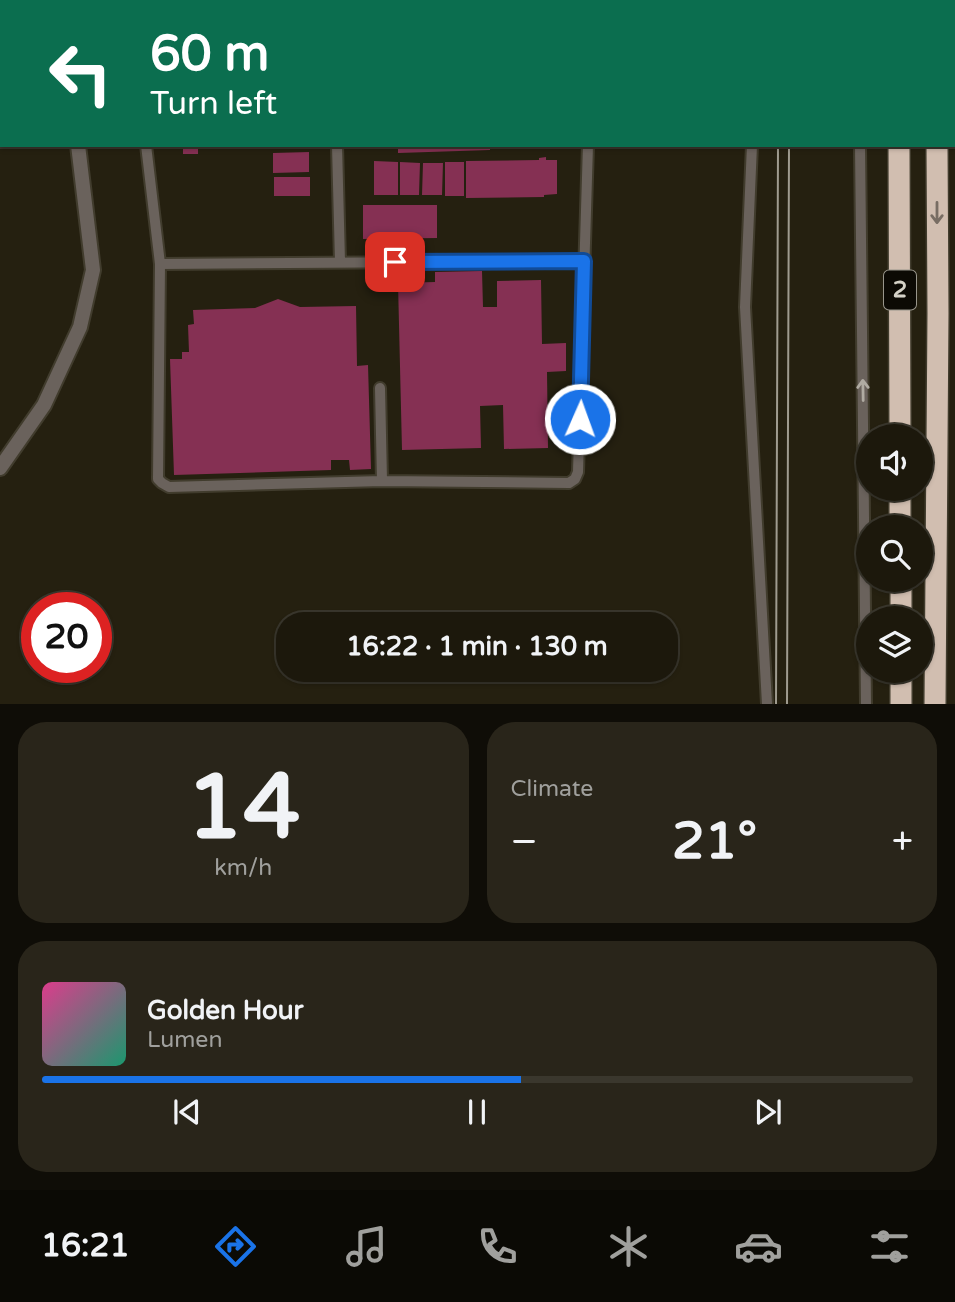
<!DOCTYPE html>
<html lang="en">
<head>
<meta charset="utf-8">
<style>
  body { margin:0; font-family:"Varela Round",sans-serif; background:#29251a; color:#f1f3f6; height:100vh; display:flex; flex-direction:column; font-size:26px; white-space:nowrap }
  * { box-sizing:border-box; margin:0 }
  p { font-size:23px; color:#a0a09d }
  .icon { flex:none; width:38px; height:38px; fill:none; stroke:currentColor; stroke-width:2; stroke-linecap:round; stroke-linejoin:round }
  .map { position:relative; height:704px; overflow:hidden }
  .drawer { display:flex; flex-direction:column; gap:18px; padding:18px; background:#0f0d07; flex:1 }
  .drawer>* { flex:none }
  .guide { position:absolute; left:0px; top:0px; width:956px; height:147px; box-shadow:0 2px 5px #0004,0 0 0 2px #3a372d; background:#0b6e4f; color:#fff; overflow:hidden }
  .tools { position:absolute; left:856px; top:424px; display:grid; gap:14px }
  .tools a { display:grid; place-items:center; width:77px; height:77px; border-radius:50%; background:#1c180c; box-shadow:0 2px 5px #0004,0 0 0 2px #3a372d; font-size:35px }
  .speed { position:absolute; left:21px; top:592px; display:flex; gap:14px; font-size:35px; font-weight:700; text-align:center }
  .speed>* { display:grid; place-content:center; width:91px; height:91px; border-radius:50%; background:#1c180c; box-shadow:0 2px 5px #0004,0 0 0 2px #3a372d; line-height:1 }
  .speed .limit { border:10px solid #d22; background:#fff; color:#111 }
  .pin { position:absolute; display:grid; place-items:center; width:60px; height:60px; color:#fff; margin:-30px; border-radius:14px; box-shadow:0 4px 10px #0006 }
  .me { position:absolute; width:77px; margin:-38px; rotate:2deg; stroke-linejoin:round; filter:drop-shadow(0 0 5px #0008) }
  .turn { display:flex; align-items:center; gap:24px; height:147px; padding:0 35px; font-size:32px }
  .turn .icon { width:91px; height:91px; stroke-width:2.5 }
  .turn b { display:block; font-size:49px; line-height:60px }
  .big { font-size:52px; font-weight:800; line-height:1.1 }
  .drawer .card { flex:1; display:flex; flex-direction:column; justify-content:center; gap:10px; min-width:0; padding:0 24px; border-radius:28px; background:#29251a }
  .drawer .dial { align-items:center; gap:0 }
  .dial b { font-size:91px; line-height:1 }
  .song { display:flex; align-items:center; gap:21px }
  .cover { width:84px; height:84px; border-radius:10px; background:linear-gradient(135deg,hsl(330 70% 55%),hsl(160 70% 35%)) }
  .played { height:7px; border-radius:4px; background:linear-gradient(90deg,#1a73e8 55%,#3a372d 55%) }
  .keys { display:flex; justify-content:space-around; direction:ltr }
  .heat { display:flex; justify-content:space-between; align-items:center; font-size:38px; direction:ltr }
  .drawer .tiles { flex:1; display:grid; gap:18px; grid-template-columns:1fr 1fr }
  .card:last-child { grid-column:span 2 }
  .trip { position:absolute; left:276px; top:612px; width:402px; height:70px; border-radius:28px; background:#1c180c; box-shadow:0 2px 5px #0004,0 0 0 2px #3a372d; font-weight:800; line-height:70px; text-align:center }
  .dock { display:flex; height:112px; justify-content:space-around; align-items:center; background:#0b0a05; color:#a0a09d }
  .dock .icon { width:49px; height:49px }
  .dock .current { color:#1a73e8 }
  .dock b { font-size:32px; color:#f1f3f6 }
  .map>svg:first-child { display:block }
</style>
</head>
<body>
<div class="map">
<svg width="955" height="704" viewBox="0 0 955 704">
  <rect width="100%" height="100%" fill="#252010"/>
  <path fill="#853053" d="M183,145H198V154H183Z
    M273,145H308V148L274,149Z
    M398,145H490V150L398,153Z
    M309,152V172L273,173V153Z
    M546,157V160H557V194L544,195V197L466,198V161L539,160V158Z
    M374,161L398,162V195H374Z
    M400,162L420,163L419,195H400Z
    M445,162H464V196H445Z
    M423,163H443L442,195H422Z
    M274,177H310V196H274Z
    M363,205H437V238L363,239Z
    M482,271L483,307H497V281L541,280L542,344L566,343V371L547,372L548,448L504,449L503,405L480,406L481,448L402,450L398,283L435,282V272Z
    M278,299L300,307L356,306L357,366L368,365L371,469L350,470L349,460H331V470L174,475L170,359H182V352H189L188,325L194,324L193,310L255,308Z"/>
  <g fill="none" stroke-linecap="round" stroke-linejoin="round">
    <g stroke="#413c2d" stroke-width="14">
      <path id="lane" d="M129,0V2
        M333,0V2
        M746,0V2
        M858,0V2
        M513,2V0
        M593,2V0
        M146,145L160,264L158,479L162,483L169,487L382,481L569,483L575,479L578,472L588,145
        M337,145L340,262
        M752,145L745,307L767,704
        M860,145L866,704
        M160,264L584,261
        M380,388L382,481"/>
    </g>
    <g stroke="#413c2d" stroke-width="18">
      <path id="street" d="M49,0V2
        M0,468L44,405L80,327L93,270L78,145"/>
    </g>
    <g stroke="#413c2d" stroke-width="24">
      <path id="highway" d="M899,0V2
        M936,0L937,2
        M899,145L900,436
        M900,488V527
        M901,579V618
        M901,670V704
        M935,704L938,313L937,145"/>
    </g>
    <use href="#lane" stroke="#6a625c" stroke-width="10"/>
    <use href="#street" stroke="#6a625c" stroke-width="14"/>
    <use href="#highway" stroke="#d1beb0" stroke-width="21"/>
    <path stroke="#9f9b8f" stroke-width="2" d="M778,0V2
      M789,0V2
      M776,704L778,145
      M787,704L789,145"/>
  </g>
  <defs><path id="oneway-shaft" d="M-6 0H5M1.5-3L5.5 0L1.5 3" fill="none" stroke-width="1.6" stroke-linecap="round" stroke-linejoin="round" transform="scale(1.75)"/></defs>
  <use stroke="#786d63" href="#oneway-shaft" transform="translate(937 213) rotate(90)"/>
  <use stroke="#b0aba2" href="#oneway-shaft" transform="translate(863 390) rotate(-91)"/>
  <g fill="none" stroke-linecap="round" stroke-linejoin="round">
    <g stroke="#114b97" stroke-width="18">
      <path id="route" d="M395,262L584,261L580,419"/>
    </g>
    <use href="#route" stroke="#1a73e8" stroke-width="12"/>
  </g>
  <g text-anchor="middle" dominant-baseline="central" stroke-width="7" stroke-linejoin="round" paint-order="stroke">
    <rect fill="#0c0a04" stroke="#99968c" stroke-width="2" x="884" y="270.5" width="32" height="39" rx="5"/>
    <g font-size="23" font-weight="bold" fill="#d5d2c7">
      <text x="900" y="290">2</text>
    </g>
  </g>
</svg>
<div class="tools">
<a><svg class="icon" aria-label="sound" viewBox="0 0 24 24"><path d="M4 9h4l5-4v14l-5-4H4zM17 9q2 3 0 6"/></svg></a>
<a><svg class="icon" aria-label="search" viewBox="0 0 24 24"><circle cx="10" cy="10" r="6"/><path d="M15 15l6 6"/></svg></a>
<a><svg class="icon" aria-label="layers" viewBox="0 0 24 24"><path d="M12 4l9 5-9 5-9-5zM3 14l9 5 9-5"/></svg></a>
</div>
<div class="speed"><div class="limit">20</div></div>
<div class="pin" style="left:395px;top:262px;background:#d93025"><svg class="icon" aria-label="arrive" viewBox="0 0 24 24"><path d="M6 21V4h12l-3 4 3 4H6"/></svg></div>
<svg class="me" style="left:580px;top:419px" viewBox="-20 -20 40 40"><circle r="17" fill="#1a73e8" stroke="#fff" stroke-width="3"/><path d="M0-11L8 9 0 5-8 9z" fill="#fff"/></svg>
<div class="trip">16:22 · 1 min · 130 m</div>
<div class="guide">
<div class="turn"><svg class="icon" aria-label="left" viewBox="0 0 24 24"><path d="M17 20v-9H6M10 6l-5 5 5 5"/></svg><div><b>60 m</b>Turn left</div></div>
</div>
</div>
<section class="drawer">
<div class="tiles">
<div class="card dial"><b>14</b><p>km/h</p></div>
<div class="card"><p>Climate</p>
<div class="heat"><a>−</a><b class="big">21°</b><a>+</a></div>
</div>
<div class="card">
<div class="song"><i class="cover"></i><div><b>Golden Hour</b><p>Lumen</p></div></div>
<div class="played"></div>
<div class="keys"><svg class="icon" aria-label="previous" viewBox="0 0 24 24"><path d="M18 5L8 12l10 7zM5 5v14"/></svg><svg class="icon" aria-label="pause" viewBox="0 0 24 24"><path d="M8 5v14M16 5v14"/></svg><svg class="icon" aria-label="next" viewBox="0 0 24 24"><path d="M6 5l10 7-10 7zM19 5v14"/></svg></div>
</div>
</div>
</section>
<nav class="dock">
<b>16:21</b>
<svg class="icon current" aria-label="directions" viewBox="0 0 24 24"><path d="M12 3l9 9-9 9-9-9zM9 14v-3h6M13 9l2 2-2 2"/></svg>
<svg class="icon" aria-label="music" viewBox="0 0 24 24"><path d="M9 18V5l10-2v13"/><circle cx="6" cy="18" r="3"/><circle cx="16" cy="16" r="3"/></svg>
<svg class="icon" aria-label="phone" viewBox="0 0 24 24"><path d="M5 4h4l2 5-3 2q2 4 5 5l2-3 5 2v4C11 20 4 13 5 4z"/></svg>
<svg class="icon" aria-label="climate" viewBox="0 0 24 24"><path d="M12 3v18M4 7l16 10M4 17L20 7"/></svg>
<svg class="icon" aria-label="car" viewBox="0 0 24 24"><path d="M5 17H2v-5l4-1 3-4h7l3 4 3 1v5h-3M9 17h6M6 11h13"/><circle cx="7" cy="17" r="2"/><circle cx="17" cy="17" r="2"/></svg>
<svg class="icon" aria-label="filters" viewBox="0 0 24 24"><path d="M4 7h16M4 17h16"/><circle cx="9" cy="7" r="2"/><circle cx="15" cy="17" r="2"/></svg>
</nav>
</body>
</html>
